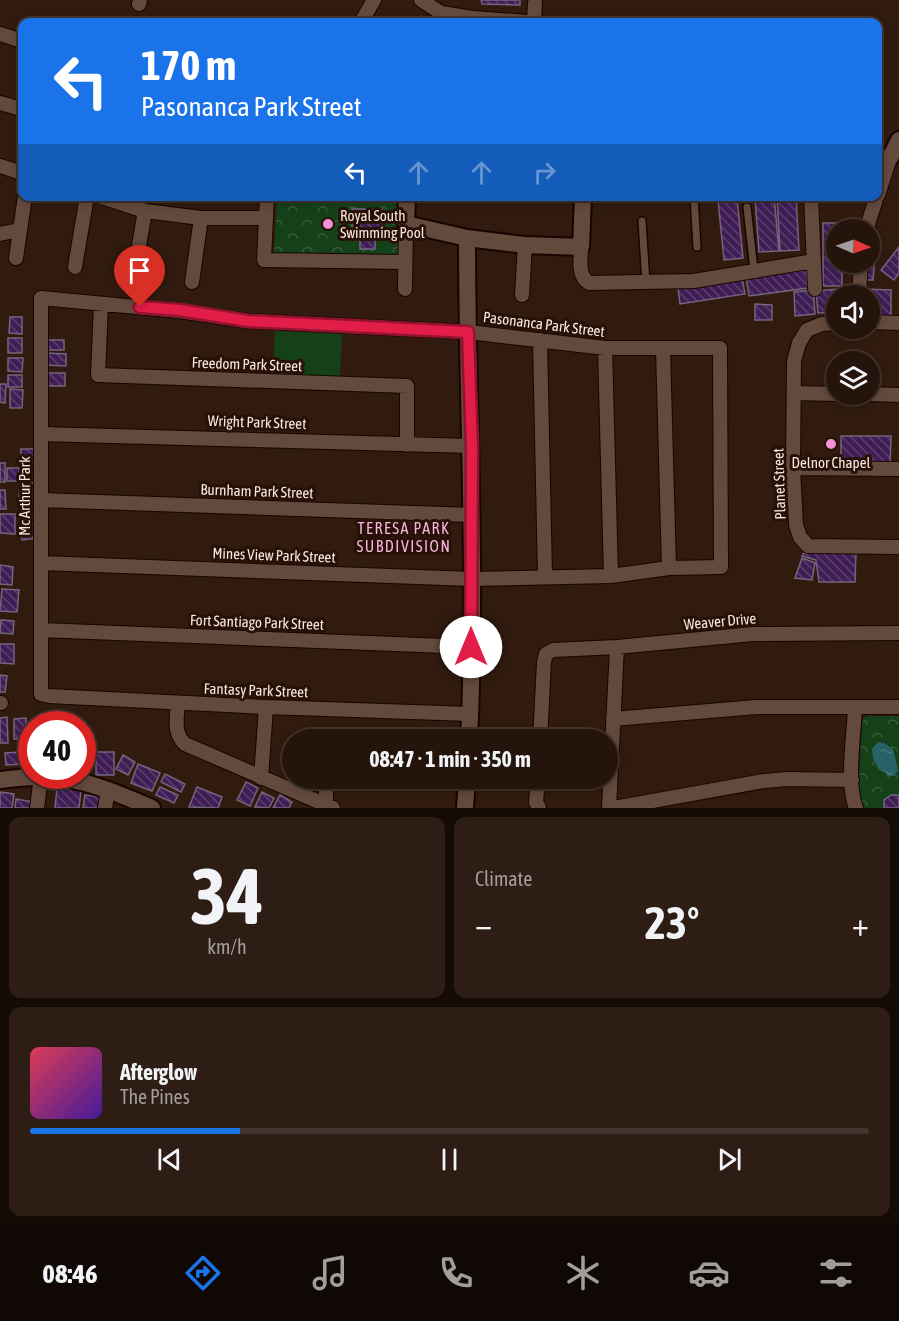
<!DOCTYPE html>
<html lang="en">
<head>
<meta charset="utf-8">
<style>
  body { margin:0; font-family:"Asap Condensed",sans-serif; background:#2d1d14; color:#f1f3f6; height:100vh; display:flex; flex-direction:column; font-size:22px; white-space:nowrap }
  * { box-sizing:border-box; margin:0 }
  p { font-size:20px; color:#a39e9d }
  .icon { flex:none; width:33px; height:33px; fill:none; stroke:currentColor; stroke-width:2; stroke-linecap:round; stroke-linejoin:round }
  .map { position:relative; height:808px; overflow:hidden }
  .details { display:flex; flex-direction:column; gap:9px; padding:9px; background:#140b06; flex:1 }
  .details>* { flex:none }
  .banner { position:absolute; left:18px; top:18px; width:864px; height:183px; border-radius:12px; box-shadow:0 3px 9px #0003,0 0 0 2px #42332c; background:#1a73e8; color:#fff; overflow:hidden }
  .needle { width:39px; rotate:92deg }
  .tools { position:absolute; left:826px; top:219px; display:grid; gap:12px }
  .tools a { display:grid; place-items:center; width:54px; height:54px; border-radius:50%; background:#25140b; box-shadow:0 3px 9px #0003,0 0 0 2px #42332c; font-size:30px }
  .speed { position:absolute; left:18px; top:711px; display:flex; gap:12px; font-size:30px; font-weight:700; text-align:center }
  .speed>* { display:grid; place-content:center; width:78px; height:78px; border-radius:50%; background:#25140b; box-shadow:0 3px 9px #0003,0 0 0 2px #42332c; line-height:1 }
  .speed .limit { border:9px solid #d22; background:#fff; color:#111 }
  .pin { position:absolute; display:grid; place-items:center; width:51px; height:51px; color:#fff; margin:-62px -26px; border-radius:50% 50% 50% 0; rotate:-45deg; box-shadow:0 0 6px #0007 }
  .pin .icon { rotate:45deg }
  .me { position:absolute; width:66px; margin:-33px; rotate:0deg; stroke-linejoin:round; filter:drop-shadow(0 0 4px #0008) }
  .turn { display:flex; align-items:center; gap:21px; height:126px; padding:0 24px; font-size:27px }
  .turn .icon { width:78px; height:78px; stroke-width:2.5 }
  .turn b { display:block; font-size:42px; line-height:51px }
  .lanes { display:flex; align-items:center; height:57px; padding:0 24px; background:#0003; justify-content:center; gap:30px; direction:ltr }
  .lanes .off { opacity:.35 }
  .big { font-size:45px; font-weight:700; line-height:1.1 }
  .details .tile { flex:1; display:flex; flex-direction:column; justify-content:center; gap:9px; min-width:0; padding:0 21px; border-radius:12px; background:#2d1d14 }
  .details .dial { align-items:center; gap:0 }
  .dial b { font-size:78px; line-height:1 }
  .song { display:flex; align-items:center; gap:18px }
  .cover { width:72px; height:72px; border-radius:9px; background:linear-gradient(135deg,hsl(350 70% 55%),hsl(260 70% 35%)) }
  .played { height:6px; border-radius:3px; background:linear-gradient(90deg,#1a73e8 25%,#42332c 25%) }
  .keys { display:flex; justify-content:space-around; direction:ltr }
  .heat { display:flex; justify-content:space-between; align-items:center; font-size:33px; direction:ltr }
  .details .tiles { flex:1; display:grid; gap:9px; grid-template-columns:1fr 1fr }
  .tile:last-child { grid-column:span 2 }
  .trip { position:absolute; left:282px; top:729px; width:336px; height:60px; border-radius:30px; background:#25140b; box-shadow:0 3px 9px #0003,0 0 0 2px #42332c; font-weight:700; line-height:60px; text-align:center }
  .dock { display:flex; height:96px; justify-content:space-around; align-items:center; background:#0f0804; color:#a39e9d }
  .dock .icon { width:42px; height:42px }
  .dock .active { color:#1a73e8 }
  .dock b { font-size:27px; color:#f1f3f6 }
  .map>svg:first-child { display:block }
</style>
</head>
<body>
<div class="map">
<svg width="899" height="808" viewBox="0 0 899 808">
  <defs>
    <pattern id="park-crowns" width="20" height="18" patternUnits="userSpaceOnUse" patternTransform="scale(1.5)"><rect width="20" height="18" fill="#154119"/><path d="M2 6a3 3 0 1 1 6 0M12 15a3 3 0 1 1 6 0" fill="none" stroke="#385c3a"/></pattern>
    <pattern id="water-ripples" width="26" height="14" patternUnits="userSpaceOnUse" patternTransform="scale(1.5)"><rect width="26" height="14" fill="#286266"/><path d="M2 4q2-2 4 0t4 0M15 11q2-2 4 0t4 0" fill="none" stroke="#48787c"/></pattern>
    <pattern id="building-back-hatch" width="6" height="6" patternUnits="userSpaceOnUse" patternTransform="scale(1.5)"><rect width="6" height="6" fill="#401e55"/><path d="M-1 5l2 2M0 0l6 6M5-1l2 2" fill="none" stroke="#5c3f6d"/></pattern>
  </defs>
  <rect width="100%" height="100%" fill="#311b0f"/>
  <path fill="url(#park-crowns)" d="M277,197H401L399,256L274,255Z
    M868,716H899V808H859L858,804L862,722L864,718Z"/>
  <path fill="#154119" d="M275,331L342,334L340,378L273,375Z"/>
  <path fill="url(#water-ripples)" d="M878,742L884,743L893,749L898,770L894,776H887L885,772L879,770L873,758L872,749Z"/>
  <path fill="url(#building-back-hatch)" stroke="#73657e" stroke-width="1.5" d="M481,0H520V5L482,4Z
    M339,196H397L396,200L339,199Z
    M774,196L779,251L759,252L755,197Z
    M777,196H796L799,250L780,251Z
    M737,198L743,258L724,260L718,200Z
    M352,209H382V237H375V249H360V240H352Z
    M823,223H842V230H837V262H842V286H823Z
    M899,247V273L894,280L881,270Z
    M870,258H875L873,280H864L865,262H870Z
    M806,270L808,288L749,296L746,277Z
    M742,278L745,294L680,304L678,288Z
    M838,289L837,312L818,313L816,291Z
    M861,289L891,290V320L870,321V296H861Z
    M813,290L815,314L795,316L794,292Z
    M755,304L772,305V320H755Z
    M10,317H22V334L9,333Z
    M8,338H22V353H8Z
    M47,340H64V350H47Z
    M45,353L66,354V366L45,365Z
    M8,358H23L22,372L8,371Z
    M47,373H65V386H47Z
    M8,375H22V387H8Z
    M0,384H6L5,403L0,402Z
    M10,389L23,390L22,408H10Z
    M841,436H891L890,467L841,466Z
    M21,449H37V464H20Z
    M0,463H5V482H0Z
    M7,468H19L20,481H7Z
    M20,483H36L35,501H19Z
    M0,490H5L6,509H0Z
    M0,514H15V534L0,533Z
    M38,523L37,538L22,540L21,524Z
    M808,547L856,551L855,582H819L816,560L802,556Z
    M802,558L815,563L812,580L795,578Z
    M0,565L13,567L12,585L0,584Z
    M2,589L19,590L17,612L0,611Z
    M1,620L14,621L13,634L0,633Z
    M0,644H14V664L0,663Z
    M0,675L7,676L5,692H0Z
    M7,717L8,743H0V718Z
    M26,718V739H14V719Z
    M32,748V767H26L24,749Z
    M82,751H91L90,768H82Z
    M21,752L22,764L6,765L5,753Z
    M96,752H114V775H96Z
    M123,755L135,762L128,775L116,769Z
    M138,764L160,773L152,791L131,783Z
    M165,774L185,784L181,792L161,782Z
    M246,782L258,788L250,806L237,800Z
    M160,787L178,795L174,803L156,795Z
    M197,787L222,797L218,808L189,807Z
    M57,788L81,790L79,808H55Z
    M0,792L14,794L12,808H0Z
    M262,792L274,798L269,808L255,807Z
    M85,795L104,797L102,808H83Z
    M280,795L292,802L289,808H273Z
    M891,795H899V808H884V800Z
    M16,799L34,802L33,808H15Z"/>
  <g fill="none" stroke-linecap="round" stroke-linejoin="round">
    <g stroke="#180500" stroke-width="10">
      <path id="service" d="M694,196L697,247
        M747,207L754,270
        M642,221L646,283"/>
    </g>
    <g stroke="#180500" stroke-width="16">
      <path id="minor" d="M421,0L441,13L473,18L527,22
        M139,4L140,0
        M361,22L374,0
        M534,22L535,3
        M0,34L22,41
        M0,103L22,109
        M0,166L22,173
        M878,195L890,158
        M99,196L145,211L201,218H266
        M267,196L264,260L405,262
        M811,196L815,289
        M866,230L877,196
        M0,234L19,230
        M581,247C581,259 577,276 589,283L694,281L814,261
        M16,258L25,196
        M75,267L87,196
        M134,274L145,211
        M192,282L201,218
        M405,289L406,224
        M522,295L525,245
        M859,296L861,262
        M101,304L98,375L407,386V445
        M870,322L899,323
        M837,323L822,324L807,330L799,343L794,361L793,468L796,525L800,537L808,546L899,547
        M540,340L545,577
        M605,348L611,576
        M663,349L669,568
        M794,393L837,394
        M870,394L899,395
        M41,434L472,446
        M793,468L899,469
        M41,500L472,515
        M41,563L472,579L611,576L669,568L721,567L720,348H605L468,332L248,321L179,311L41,298V694L49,696L266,707L470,714
        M41,630L471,647
        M0,703H1
        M178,703C177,717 173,734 185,744L333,808
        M855,707C854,735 846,783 856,808
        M613,719L757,707H899
        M540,740L544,662L546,654L553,650L617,647L753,634L899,633
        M261,778L266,707
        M538,778L536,802L539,808
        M326,804V778
        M37,808L41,777
        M105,808L108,790
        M609,808L617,647
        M614,808L764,781L788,779L852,780"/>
    </g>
    <g stroke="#180500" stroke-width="20">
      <path id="tertiary" d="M878,159L890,158L899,140
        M407,196L406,224L467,238L525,245L581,247L583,196
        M467,238C467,405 477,572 469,740
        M0,780C17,778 35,776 52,777C88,780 119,794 152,808
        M465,808L467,778"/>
    </g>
    <use href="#service" stroke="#644a3d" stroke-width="7"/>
    <use href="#minor" stroke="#644a3d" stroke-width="14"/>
    <use href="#tertiary" stroke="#644a3d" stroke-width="16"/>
  </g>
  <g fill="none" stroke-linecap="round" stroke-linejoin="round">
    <g stroke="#92132f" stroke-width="15">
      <path id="route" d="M140,307L179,310L248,321L468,332L472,446L471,647"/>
    </g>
    <use href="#route" stroke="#e11d48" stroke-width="10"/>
  </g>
  <g fill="#f591d2" stroke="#271106" stroke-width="2">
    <circle cx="328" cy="224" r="6"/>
    <circle cx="831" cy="444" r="6"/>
  </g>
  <g text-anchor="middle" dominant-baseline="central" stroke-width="6" stroke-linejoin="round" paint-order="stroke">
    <g font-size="15" fill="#f8e8e0" stroke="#271106" text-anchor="start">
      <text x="340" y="215">Royal South<tspan x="340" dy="17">Swimming Pool</tspan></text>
      <text x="831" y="462" text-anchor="middle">Delnor Chapel</text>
    </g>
    <g font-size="15" fill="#f8e8e0" stroke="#271106">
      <text transform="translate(544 324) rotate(7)">Pasonanca Park Street</text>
      <text transform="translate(247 364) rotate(2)">Freedom Park Street</text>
      <text transform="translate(257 422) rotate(2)">Wright Park Street</text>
      <text transform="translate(779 484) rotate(-92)">Planet Street</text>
      <text transform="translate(257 491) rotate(2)">Burnham Park Street</text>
      <text transform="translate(24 496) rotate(-90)">Mc Arthur Park</text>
      <text transform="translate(274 555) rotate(2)">Mines View Park Street</text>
      <text transform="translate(720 621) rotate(-5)">Weaver Drive</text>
      <text transform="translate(257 622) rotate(2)">Fort Santiago Park Street</text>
      <text transform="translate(256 690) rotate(2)">Fantasy Park Street</text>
    </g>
    <g font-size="16" letter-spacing="1.5" fill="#f9b2df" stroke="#271106">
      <text x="404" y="528">TERESA PARK<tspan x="404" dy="18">SUBDIVISION</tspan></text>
    </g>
  </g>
</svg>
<div class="tools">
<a><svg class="needle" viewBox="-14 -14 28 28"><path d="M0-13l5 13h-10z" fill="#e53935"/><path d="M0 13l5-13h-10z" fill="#a39e9d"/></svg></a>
<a><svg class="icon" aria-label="sound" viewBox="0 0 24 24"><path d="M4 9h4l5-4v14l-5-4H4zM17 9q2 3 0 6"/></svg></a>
<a><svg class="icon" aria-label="layers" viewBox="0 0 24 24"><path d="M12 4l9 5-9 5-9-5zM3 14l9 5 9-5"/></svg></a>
</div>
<div class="speed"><div class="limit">40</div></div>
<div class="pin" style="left:140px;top:307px;background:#d93025"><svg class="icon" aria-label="arrive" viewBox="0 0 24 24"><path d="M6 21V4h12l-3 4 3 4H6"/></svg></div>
<svg class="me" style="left:471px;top:647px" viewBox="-20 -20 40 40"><circle r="19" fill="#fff"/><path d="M0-13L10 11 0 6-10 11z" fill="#e11d48"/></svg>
<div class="trip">08:47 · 1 min · 350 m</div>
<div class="banner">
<div class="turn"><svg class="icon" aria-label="left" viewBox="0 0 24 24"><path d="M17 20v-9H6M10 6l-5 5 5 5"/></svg><div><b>170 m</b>Pasonanca Park Street</div></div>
<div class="lanes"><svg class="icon" aria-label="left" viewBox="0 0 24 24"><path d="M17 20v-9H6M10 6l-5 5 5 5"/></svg><svg class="icon off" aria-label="ahead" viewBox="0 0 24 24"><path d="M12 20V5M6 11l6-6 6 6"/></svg><svg class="icon off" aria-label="ahead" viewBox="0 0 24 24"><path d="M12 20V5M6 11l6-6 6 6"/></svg><svg class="icon off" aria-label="right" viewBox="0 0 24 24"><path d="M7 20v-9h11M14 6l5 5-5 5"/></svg></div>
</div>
</div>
<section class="details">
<div class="tiles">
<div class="tile dial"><b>34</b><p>km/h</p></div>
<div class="tile"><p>Climate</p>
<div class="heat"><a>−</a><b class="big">23°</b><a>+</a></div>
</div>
<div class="tile">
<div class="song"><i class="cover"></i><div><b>Afterglow</b><p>The Pines</p></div></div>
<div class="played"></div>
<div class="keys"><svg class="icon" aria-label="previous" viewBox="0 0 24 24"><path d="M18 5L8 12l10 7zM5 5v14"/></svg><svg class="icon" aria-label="pause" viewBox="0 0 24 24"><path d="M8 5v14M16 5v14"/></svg><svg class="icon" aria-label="next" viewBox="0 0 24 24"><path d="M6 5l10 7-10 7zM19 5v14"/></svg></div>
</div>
</div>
</section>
<nav class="dock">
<b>08:46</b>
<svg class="icon active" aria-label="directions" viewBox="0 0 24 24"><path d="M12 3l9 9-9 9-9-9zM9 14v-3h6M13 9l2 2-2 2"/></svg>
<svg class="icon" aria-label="music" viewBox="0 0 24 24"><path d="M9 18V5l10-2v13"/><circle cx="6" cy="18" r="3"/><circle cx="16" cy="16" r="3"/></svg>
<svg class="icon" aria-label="phone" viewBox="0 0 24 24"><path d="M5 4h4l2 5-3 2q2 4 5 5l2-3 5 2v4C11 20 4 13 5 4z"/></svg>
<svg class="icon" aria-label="climate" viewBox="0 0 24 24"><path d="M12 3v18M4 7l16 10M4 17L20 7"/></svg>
<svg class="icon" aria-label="car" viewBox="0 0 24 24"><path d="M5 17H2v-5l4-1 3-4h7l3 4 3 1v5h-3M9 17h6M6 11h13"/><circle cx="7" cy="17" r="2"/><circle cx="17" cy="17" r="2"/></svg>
<svg class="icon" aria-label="filters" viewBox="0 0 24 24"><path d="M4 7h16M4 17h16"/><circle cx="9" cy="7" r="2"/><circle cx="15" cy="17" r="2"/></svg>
</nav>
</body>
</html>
